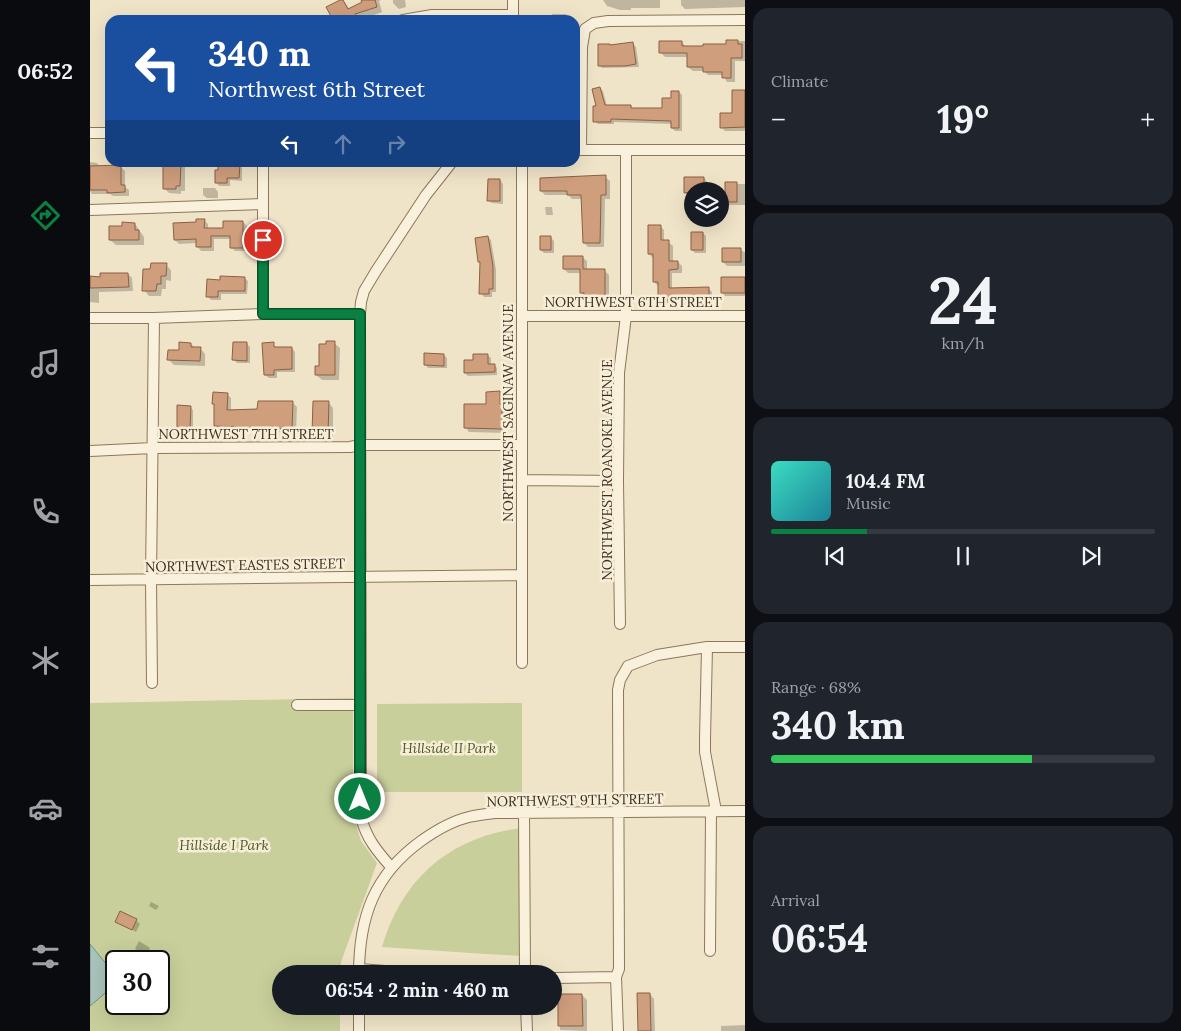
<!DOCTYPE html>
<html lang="en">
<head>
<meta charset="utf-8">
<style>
  body { margin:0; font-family:Lora,serif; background:#20242c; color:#f1f3f6; height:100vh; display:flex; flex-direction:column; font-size:19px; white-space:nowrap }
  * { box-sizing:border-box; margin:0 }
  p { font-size:16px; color:#9ea1a6 }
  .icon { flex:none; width:28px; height:28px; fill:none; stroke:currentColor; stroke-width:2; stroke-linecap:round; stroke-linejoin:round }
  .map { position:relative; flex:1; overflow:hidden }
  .side { display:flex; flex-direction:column; gap:8px; padding:8px; background:#0d0f14; width:436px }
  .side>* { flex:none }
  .banner { position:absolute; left:15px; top:15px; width:475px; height:152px; border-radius:15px; box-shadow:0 5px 20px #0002; background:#1a4fa0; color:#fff; overflow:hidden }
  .controls { position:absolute; left:594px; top:182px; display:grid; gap:10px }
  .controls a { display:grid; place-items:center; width:45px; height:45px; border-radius:50%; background:#171b24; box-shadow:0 5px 20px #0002; font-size:25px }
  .speed { position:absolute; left:15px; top:950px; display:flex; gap:10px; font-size:25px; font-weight:700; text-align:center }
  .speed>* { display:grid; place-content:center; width:65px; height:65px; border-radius:50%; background:#171b24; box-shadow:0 5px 20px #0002; line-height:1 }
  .speed .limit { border:2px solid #111; border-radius:8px; background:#fff; color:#111 }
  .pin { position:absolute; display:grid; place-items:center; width:42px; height:42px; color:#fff; margin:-21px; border:2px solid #fff; border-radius:50%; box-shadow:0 1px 5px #0007 }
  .me { position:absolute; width:55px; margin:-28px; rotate:0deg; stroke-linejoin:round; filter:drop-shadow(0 0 4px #0008) }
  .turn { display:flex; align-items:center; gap:18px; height:105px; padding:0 20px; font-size:22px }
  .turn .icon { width:65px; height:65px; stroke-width:2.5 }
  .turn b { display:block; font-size:35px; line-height:42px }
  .lanes { display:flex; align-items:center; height:48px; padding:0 20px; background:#0003; justify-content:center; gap:25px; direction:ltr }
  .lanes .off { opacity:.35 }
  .big { font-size:38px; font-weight:800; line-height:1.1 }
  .side .card { flex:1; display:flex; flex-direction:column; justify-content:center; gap:8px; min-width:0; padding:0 18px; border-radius:15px; background:#20242c }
  .side .dial { align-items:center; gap:0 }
  .dial b { font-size:65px; line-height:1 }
  .song { display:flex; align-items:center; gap:15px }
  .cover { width:60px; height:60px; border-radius:8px; background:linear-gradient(135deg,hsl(170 70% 55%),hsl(190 70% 35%)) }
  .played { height:5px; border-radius:2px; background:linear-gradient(90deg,#0b8043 25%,#363941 25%) }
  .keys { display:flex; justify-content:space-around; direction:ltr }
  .heat { display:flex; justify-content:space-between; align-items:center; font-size:28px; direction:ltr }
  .charge { height:8px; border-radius:4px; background:linear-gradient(90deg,#34c759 68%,#363941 0) }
  .trip { position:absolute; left:182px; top:965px; width:290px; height:50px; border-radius:25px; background:#171b24; box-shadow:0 5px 20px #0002; font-weight:800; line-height:50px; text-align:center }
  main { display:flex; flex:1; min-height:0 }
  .tabs { display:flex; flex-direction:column; width:90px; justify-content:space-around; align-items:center; background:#090b0e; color:#9ea1a6 }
  .tabs .icon { width:35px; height:35px }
  .tabs .on { color:#0b8043 }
  .tabs b { font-size:22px; color:#f1f3f6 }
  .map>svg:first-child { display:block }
</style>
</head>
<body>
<main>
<nav class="tabs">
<b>06:52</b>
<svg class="icon on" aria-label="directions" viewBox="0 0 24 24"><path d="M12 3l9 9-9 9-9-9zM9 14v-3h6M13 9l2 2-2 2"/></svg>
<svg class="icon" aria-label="music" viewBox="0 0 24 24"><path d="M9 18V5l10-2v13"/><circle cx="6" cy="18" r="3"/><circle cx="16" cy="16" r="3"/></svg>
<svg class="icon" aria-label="phone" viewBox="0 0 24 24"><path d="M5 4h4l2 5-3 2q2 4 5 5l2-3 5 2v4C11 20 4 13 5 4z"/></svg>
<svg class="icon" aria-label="climate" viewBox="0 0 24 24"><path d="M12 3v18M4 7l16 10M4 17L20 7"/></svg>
<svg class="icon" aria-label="car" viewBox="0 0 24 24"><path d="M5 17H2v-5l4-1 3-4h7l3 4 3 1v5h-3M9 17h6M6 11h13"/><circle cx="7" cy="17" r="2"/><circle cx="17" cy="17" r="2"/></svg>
<svg class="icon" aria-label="filters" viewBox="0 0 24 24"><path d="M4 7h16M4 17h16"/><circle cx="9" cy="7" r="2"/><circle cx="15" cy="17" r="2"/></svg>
</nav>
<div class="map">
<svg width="655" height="1031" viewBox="0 0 655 1031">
  <rect width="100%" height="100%" fill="#f0e4c8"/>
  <path fill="#c9cf9b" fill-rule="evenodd" d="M263,698V815L271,841L287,863L251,962V974H191V1006H250V1031H0V703ZM26,961H69V1004H26Z
    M432,703V792H287V704Z
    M432,828V956L395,954L292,947C312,878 361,836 432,828Z"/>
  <path fill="#a9c4bc" stroke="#6f938a" d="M0,944L26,976V984L0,1006Z"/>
  <path fill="#0003" d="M253,0L260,10L273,3V0H291L289,1L292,12L270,20H244Z
    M303,0H315L316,7L309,9L303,3Z
    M513,0H570V8H541V10H530L517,6Z
    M591,0H655V7L595,9L591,5Z
    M462,14H476L481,20H462Z
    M637,41H655V61H645V82H637L633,75H618L614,71H603L598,67V57H575L571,53L592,42L596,47L637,45Z
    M542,43L546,47L549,67L512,68L509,65L520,45L521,46Z
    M510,88L513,91L517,106H541L543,109H573L589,92L592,95V131H585L582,128V124L524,122V124H508L504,121L508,107Z
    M655,91V131H635L631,127L644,114Z
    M0,162L7,163L10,167H31L35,171V187L39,190V196H23L20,194H2L0,191Z
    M74,162H95V191H91V194L79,193L74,188Z
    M149,165L152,168V181L140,180V186H129L126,182Z
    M515,177L520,181V199H515L514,247H498L494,243L492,199H482L478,195H455L451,191Z
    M614,178L617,182V191H602V196H598L595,193Z
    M410,180L413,184V204L402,203L398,200Z
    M636,184H655V205H639L636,202Z
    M113,188H125L128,192V198H117L113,195Z
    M455,207H462L463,215H456Z
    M114,220L118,224V229L134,230L153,222L157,226V251H145L141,247V239H124V251H111L107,246V243L89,244L85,240Z
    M45,224L54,237V245H26L20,240L33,227Z
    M570,226L574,230V242H578L583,246V262H588L592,266V273H582V289L618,288L622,292V300H598V303H573L569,299L568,286L564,282L563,258L559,254Z
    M613,233L616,236V253H605L602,250Z
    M398,237L401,240L406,270V292H402V297H394L391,293Z
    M460,237L464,241V253H454L451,250Z
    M650,250L655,252V266H637L633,262Z
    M492,257L497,261V270H514L519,275V303H500L491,292V273H478L474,269Z
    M76,265L81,270V281L76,280V289H72L71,296H59L54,290L62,271Z
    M38,274L42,278L43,291L9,292V303L0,302V278Z
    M154,278L158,281L157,294H131V300H121L117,296L132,281Z
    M655,278V296H635L632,292Z
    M244,343L250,348L249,380H232L226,375Z
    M101,344L105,348H110L115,354V366L84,365L79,360Z
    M157,344L160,347V363H147L144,360Z
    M183,344L186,349L202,348L205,352V372H187V378H179L175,375Z
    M354,355L357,358V368H338L335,364Z
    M397,355L401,358V365H404L407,368V375L378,376L375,373L385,361Z
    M409,393L414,397V407L416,410L417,433L379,432L375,427Z
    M137,394L141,398V411L169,410L203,403L207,407L206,432L129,430L125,426L126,406L124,404Z
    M238,402L243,408V438H229L224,433Z
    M100,407L103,410V432H91L88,429Z
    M61,902L69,906L66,910L59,906Z
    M46,920L50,924L46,932L27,921Z
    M49,941L60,948L56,956L45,949Z
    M560,994L564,999L565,1031H549Z
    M469,995H492L497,1000V1031L470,1030Z
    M655,1025V1031H631V1026Z"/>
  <path fill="#cf9f7d" stroke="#8d5f41" d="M250,0H253L258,9L272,2L271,0H285L287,7L265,14L268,20H243L236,7Z
    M636,40H648V44H652V58H641V78H632V72H613V67H597V53H569V41H592V46H613V44H636Z
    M543,42L546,64L535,66H508V44H520V45Z
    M510,87L515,105H541V108H572V98H581V91H589V128H581V121L521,119V122H503V106H506L502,89Z
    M642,90H655V127L630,128V113H642Z
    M73,162H91L90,186H86V189H73Z
    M128,163L150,164L149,178H137V183H125V170H128Z
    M31,165V185H35V192L17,193V190H0V166Z
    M516,175V195H511L510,243H493L491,195H477V191H450V178Z
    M594,177H614V191L594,193Z
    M398,179H410V201H397Z
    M635,182H647V202H635Z
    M106,219H115L114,228H133V221H153V248H140V236H121V247H106V239L84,240L83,223L106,222Z
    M32,222L45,223V230H49V240H19V226H32Z
    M558,225H571V240H579V261H588V269L579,270V288L619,287V296H594V300H568V282H563V254H558Z
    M601,232H613V250H601Z
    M398,236L403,266V289H399V294H389L390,262H388L385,238Z
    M450,236H461V250H450Z
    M632,248H651V262H632Z
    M473,256H493V269H515V299L494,298V293H490V269H473Z
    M61,263H77L76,276H71V284H67L66,291H52L53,269H60Z
    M10,273H38L39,287L0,288V276L10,277Z
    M130,276L155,277V291H128V297H116L117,279L130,280Z
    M631,277H655V293H631Z
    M236,341H245V375H225V366H229V344H236Z
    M89,342L101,343V347H111L110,361L77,360L78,350H89Z
    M143,342H157V361L142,360Z
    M184,342V347H202V369L184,370V375H174L172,343Z
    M334,353L354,354V366L334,365Z
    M383,354H398V364H405V372L374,373V360H383Z
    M410,391V404H412V429L374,428V404H396V392Z
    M123,392L138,393L137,410L167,409L168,401H203L202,429L124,426V404H122Z
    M223,401H239L238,434L222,433Z
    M87,405L101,406L100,429H87Z
    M30,911L47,919L42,930L25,922Z
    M547,993H560L561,1031H548Z
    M468,994H492L493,1026H468Z"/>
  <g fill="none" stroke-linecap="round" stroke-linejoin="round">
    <g stroke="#8d765c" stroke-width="12">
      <path id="minor" d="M313,20L342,15H423
        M423,20V0
        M0,133H20
        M486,150H655
        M491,150L492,47L495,29L504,23L518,21L655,20
        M173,162V314
        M0,210L173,204
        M432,316H655
        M0,318H64L173,314H270
        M0,451L63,448L260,447L270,445H432
        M432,480L528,481
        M0,580L431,575
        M530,624L528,481L529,373L536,316V150
        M617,647L615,739V752L626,811
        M432,663V162
        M62,683L61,580L64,318
        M207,705H270
        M434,812L435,974
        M301,867C287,851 276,838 271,817L270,314L271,302L274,291L286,271L336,195L362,162
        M620,951L621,811
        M269,969L335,974
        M269,974C269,917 284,875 331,841C345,831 362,821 379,817C387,815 396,814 405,813L655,811
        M464,978L526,977
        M436,1006L437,1031
        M269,1031V1006
        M528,1031L526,977L529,969L528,690L530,680L538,666L567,655L617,647H655"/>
    </g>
    <use href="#minor" stroke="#faf1dc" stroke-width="10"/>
  </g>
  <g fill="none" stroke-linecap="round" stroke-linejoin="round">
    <g stroke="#07532c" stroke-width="12">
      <path id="route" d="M173,240V314H270V799"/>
    </g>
    <use href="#route" stroke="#0b8043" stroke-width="9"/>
  </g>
  <g text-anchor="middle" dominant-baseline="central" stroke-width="5" stroke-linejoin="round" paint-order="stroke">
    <g font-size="14" fill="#3d2e20" stroke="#f7eed8">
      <text x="543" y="302">NORTHWEST 6TH STREET</text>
      <text transform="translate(418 413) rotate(-90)">NORTHWEST SAGINAW AVENUE</text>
      <text x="156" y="434">NORTHWEST 7TH STREET</text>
      <text transform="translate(517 470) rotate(-90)">NORTHWEST ROANOKE AVENUE</text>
      <text transform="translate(155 565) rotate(-1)">NORTHWEST EASTES STREET</text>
      <text transform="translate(485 800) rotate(-1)">NORTHWEST 9TH STREET</text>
    </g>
    <g font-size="14" font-style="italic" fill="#4d5a26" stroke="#f7eed8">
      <text x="359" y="748">Hillside II Park</text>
      <text x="134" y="845">Hillside I Park</text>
    </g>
  </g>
</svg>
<div class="controls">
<a><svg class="icon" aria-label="layers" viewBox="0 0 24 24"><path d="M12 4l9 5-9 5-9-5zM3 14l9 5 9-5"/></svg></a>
</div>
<div class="speed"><div class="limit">30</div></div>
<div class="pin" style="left:173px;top:240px;background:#d93025"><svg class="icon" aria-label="arrive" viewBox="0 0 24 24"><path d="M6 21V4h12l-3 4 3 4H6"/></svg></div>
<svg class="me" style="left:270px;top:799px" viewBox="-20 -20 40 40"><circle r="17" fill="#0b8043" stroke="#fff" stroke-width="3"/><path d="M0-11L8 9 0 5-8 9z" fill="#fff"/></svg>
<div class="trip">06:54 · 2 min · 460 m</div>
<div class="banner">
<div class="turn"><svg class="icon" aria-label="left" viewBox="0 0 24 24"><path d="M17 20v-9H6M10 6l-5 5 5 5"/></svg><div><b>340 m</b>Northwest 6th Street</div></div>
<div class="lanes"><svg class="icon" aria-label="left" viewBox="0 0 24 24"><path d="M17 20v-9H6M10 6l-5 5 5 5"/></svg><svg class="icon off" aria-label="ahead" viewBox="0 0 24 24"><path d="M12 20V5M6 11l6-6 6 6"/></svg><svg class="icon off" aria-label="right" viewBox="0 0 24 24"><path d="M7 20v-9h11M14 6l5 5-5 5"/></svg></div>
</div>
</div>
<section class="side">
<div class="card"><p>Climate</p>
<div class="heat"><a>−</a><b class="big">19°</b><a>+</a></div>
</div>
<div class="card dial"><b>24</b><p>km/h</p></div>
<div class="card">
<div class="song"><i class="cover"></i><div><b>104.4 FM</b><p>Music</p></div></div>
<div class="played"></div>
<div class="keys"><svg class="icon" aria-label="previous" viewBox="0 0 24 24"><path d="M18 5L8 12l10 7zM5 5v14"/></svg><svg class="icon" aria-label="pause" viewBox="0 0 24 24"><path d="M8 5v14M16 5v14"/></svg><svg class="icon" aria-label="next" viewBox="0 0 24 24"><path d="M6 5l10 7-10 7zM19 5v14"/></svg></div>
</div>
<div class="card"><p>Range · 68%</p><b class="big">340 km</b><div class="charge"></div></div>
<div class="card"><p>Arrival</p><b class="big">06:54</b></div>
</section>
</main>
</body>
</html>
